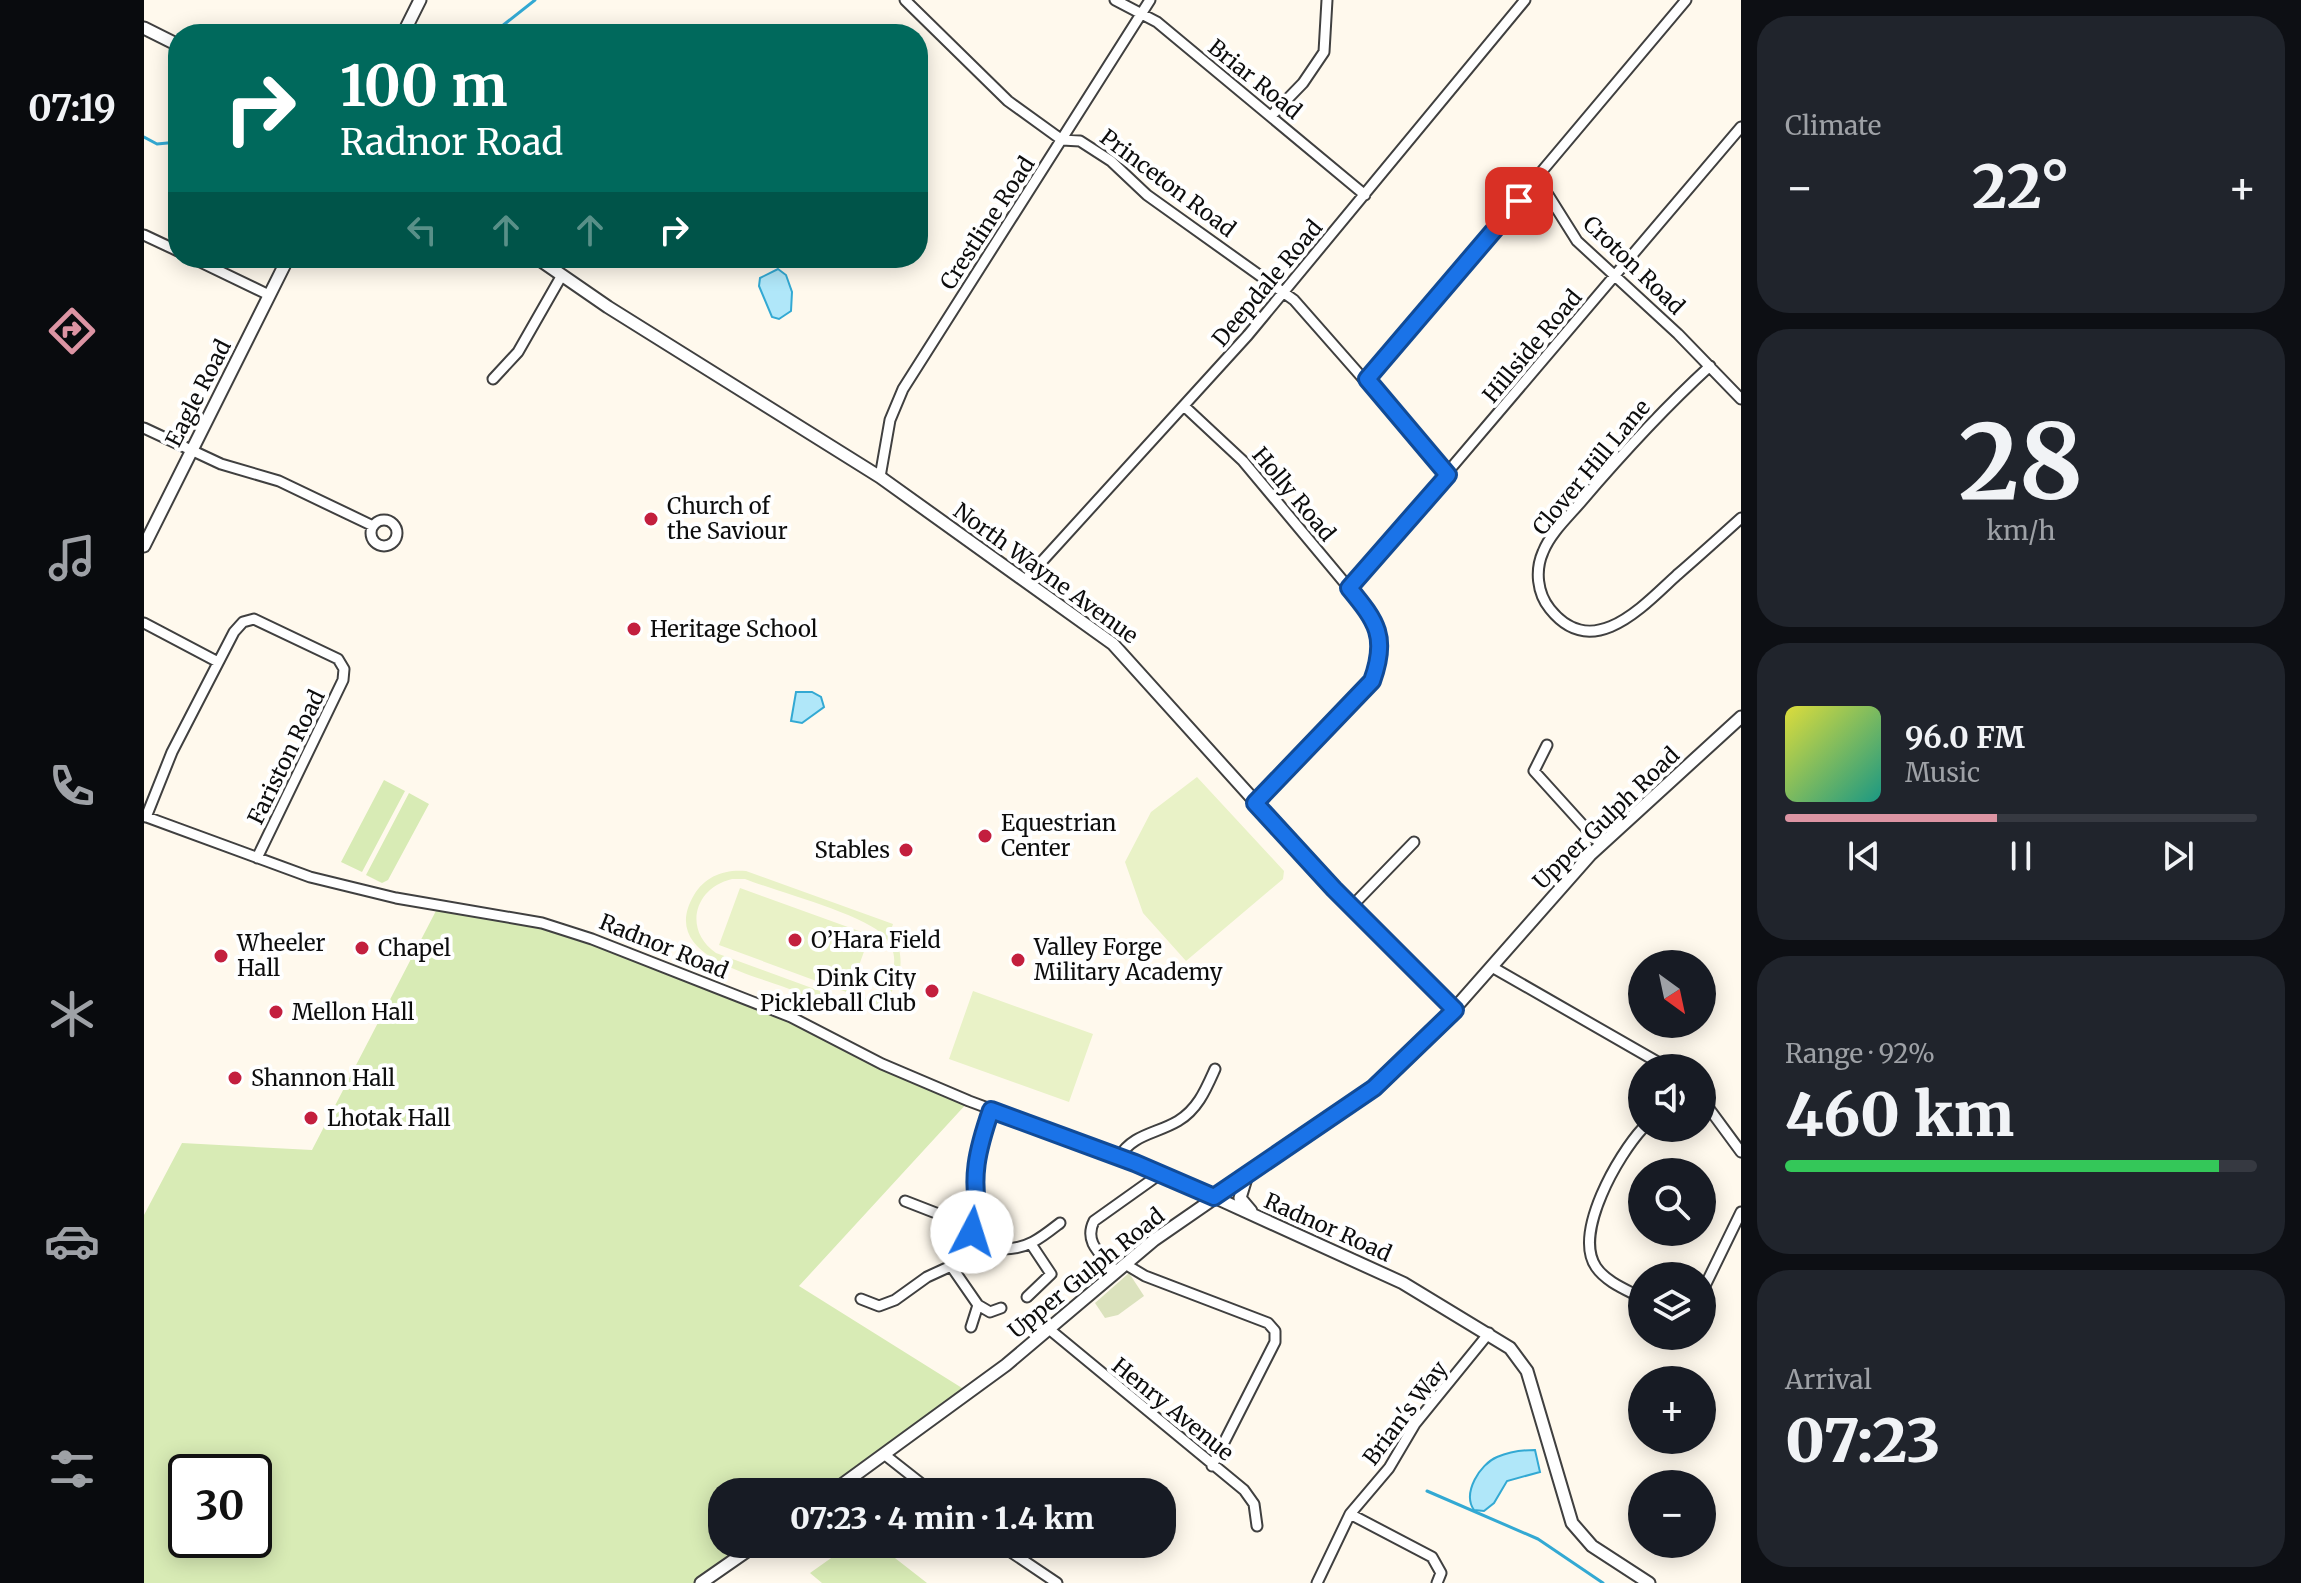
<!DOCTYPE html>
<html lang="en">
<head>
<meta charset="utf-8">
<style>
  body { margin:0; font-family:Merriweather,serif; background:#20242c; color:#f1f3f6; height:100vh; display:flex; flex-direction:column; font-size:30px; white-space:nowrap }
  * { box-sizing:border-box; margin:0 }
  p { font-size:26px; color:#9ea1a6 }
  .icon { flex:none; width:44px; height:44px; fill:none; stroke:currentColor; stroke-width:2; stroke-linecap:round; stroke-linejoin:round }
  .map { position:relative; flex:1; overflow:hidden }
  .sheet { display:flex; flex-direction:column; gap:16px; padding:16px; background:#0d0f14; width:560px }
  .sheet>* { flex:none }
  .guide { position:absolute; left:24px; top:24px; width:760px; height:244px; border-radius:32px; box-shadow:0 4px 20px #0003; background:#00695c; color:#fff; overflow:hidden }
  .needle { width:52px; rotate:147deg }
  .tools { position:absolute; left:1484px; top:950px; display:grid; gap:16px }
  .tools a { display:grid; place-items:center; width:88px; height:88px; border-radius:50%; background:#171b24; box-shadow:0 4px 20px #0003; font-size:40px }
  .speed { position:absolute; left:24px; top:1454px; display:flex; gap:16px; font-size:40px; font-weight:700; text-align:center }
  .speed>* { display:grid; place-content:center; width:104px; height:104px; border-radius:50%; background:#171b24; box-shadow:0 4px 20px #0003; line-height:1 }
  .speed .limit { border:4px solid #111; border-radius:12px; background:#fff; color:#111 }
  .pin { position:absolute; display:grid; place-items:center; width:68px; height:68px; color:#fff; margin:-34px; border-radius:16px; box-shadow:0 4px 12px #0006 }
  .me { position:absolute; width:88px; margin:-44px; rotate:5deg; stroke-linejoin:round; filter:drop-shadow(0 0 6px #0008) }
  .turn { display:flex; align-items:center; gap:28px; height:168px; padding:0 40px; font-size:36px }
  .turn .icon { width:104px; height:104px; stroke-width:2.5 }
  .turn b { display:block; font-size:56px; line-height:68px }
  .lanes { display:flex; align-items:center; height:76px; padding:0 40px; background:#0003; justify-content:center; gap:40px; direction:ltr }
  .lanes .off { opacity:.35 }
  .big { font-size:60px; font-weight:800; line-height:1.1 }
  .sheet .tile { flex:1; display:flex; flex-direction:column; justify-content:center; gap:12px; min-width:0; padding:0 28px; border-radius:32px; background:#20242c }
  .sheet .dial { align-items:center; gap:0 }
  .dial b { font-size:104px; line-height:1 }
  .song { display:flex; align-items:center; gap:24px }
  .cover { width:96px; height:96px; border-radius:12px; background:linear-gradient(135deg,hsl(60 70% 55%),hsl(170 70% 35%)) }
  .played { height:8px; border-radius:4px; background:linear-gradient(90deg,#dc94a3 45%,#363941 45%) }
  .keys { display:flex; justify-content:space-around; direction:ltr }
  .heat { display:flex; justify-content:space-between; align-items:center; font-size:44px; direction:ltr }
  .charge { height:12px; border-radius:6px; background:linear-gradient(90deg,#34c759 92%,#363941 0) }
  .trip { position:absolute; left:564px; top:1478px; width:468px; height:80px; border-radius:32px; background:#171b24; box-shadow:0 4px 20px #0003; font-weight:800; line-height:80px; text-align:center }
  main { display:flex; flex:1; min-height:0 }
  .tab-bar { display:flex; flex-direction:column; width:144px; justify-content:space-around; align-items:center; background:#090b0e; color:#9ea1a6 }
  .tab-bar .icon { width:56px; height:56px }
  .tab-bar .on { color:#dc94a3 }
  .tab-bar b { font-size:36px; color:#f1f3f6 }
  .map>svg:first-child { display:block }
</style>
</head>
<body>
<main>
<nav class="tab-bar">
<b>07:19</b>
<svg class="icon on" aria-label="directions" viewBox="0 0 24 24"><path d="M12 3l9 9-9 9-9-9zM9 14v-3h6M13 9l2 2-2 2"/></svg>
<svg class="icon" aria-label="music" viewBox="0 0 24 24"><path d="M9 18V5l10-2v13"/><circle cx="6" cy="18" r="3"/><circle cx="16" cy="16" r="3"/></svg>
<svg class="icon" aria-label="phone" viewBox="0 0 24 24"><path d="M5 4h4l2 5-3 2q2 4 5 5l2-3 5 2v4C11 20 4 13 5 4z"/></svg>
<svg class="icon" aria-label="climate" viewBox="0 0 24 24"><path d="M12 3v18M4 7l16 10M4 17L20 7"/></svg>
<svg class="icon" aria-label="car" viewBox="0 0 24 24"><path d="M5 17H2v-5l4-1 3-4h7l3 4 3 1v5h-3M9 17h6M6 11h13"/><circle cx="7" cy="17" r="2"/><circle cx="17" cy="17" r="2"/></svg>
<svg class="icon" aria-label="filters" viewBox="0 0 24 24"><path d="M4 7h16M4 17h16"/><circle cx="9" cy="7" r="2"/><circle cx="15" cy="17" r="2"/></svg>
</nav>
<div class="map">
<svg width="1597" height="1583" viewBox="0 0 1597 1583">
  <rect width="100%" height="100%" fill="#fff9ed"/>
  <path fill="#d8ebb5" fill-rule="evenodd" d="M240,780L261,791L218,872L197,862Z
    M265,793L285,804L244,880L238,883L222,875Z
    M295,905L398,923L647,1017L825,1101L655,1286L826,1393L688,1492H578V1544H613L557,1583H0V1215L38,1143L168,1150ZM42,1472H110V1540H42Z
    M707,1544H733L783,1583H678L666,1573Z"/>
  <path fill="#dbe2bd" d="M985,1273L1000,1296L974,1315L961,1318L951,1303Z"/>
  <path fill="#e9f2c7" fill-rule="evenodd" d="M1053,777L1140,871L1139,879L1042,961L999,913L981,862L1007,812Z
    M602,871L749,924L747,930C768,962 754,1010 710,1010C687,1009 661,995 640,987C603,973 515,954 550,895C561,876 581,869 602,871ZM588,879H601C631,891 722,915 740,936C766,965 738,1000 706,1002L572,953C539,930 550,888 588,879Z
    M596,888L726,935L705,993L575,945Z
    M829,991L949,1034L925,1102L805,1059Z"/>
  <path fill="#b0e7f9" stroke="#33a9d3" stroke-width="2" d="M634,269L642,275L648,292L647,311L635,319L628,317L615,286L616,278Z
    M652,692H668L677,697L680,707L658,723L647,721Z
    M1391,1450L1396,1472L1363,1481L1350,1503L1340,1511L1330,1510C1318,1493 1336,1464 1353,1457C1365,1452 1378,1450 1391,1450Z"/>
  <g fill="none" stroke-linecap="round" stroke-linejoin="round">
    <path stroke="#33a9d3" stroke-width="3" d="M348,34L391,0
      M0,137L13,144L34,142
      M1283,1491L1394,1539L1459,1583"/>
    <g stroke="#404040" stroke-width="13">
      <path id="minor" d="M761,0L864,101L918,140L936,141L967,161L1003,195L1150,300L1304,475
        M971,0L1013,22L1221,195
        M1127,116L1159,83L1180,52L1183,0
        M1394,179L1433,241L1534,334L1597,399
        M0,235L34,251
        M48,258L125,295
        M1566,366C1519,409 1477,455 1436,503C1423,518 1406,534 1399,552C1391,570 1393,593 1406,609C1449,663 1500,605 1533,575C1555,556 1576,537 1597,518
        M349,379L374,352L418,275
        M1223,379L1542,0
        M1040,406L1099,461L1205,588L1229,616L1237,646L1228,681L1111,803
        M0,428L77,464L135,481L229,526
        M736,477L746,420L759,389L1006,0
        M227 533a13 13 0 1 1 26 0a13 13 0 1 1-26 0Z
        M881,580L1104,335L1381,0
        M1205,588L1597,127
        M0,623L74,662
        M1403,745L1390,771L1457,845
        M0,816L166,877L252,898L398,923L448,939L647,1017L738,1064L825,1101L991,1163L1070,1197
        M2,817L28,752L90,632L99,622L110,619L194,659L200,669L199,680L113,858
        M1207,907L1270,842
        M1348,967L1524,1068
        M1558,1099L1597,1152
        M975,1157C989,1134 1012,1134 1034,1121C1054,1109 1062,1089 1071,1069
        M761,1201L828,1227
        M837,1220L828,1229L836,1239L845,1236L847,1228C843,1221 838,1221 835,1215C821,1181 836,1142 847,1110
        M845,1236L860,1249C884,1249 898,1237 916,1223
        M981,1264L1001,1276L1124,1323L1131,1331V1342L1068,1466
        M807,1266L834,1305L846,1312L857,1308
        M972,1272C958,1255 939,1243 950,1221L1016,1174
        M1558,1292L1597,1212
        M883,1297L907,1274L887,1244
        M1498,1298C1483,1290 1462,1282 1452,1267C1429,1233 1474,1155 1499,1128
        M717,1299L735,1306L751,1300L783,1277L807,1266L833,1238
        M827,1327L834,1305
        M905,1329L1100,1490L1110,1504L1113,1526
        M741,1455L788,1492
        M1206,1514L1245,1468L1271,1424L1345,1333
        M855,1544L913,1583
        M1173,1583L1206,1514L1288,1557L1297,1573L1293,1583"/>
    </g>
    <g stroke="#404040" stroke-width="15">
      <path id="tertiary" d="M0,28L34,45
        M259,34L276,0
        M393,258L464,307L736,477L969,644L1190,889L1311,1010
        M0,546L144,258
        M1103,1175L1096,1198L1107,1211
        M1070,1197L1259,1283L1366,1348L1383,1371L1428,1523L1448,1546L1505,1583
        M688,1492L862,1365L1010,1240L1230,1088L1290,1032L1446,855L1597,717
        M557,1583L613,1544"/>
    </g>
    <use href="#minor" stroke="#fff" stroke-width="9"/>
    <use href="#tertiary" stroke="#fff" stroke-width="11"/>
  </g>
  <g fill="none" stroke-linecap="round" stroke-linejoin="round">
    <g stroke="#114b97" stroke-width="20">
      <path id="route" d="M828,1232L829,1224L837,1220C825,1180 834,1148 847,1110L991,1163L1070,1197L1230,1088L1311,1010L1190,889L1111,803L1228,681C1244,637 1233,622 1205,588L1304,475L1223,379L1375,201"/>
    </g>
    <use href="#route" stroke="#1a73e8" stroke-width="14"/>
  </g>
  <g fill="#c31f3e" stroke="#fff" stroke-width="3">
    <circle cx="507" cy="519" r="8"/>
    <circle cx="490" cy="629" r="8"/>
    <circle cx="841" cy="836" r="8"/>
    <circle cx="762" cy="850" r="8"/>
    <circle cx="651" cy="940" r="8"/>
    <circle cx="218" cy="948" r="8"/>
    <circle cx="77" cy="956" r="8"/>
    <circle cx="874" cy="960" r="8"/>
    <circle cx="788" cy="991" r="8"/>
    <circle cx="132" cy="1012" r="8"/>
    <circle cx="91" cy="1078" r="8"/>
    <circle cx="167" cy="1118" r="8"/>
  </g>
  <g text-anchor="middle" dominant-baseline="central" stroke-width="8" stroke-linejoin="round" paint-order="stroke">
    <g font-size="22" fill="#0d0d0d" stroke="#fff">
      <text transform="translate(1111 79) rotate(39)">Briar Road</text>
      <text transform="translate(1024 183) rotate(37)">Princeton Road</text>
      <text transform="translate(843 223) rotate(-57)">Crestline Road</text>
      <text transform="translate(1490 265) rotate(44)">Croton Road</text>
      <text transform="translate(1123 283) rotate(-50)">Deepdale Road</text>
      <text transform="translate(1388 346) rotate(-50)">Hillside Road</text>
      <text transform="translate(54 393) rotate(-63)">Eagle Road</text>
      <text transform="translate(1447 467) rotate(-50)">Clover Hill Lane</text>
      <text transform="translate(1150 494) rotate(50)">Holly Road</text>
      <text transform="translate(902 573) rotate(36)">North Wayne Avenue</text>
      <text transform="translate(142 757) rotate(-64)">Fariston Road</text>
      <text transform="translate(1462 818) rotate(-44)">Upper Gulph Road</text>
      <text transform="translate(520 946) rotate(22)">Radnor Road</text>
      <text transform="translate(1184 1227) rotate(24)">Radnor Road</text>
      <text transform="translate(942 1273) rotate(-39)">Upper Gulph Road</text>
      <text transform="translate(1029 1409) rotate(39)">Henry Avenue</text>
      <text transform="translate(1261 1413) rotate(-53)">Brian's Way</text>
    </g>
    <g font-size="22" fill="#0d0d0d" stroke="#fff" text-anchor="start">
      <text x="523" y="506">Church of<tspan x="523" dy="25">the Saviour</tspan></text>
      <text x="506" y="629">Heritage School</text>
      <text x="857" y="823">Equestrian<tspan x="857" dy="25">Center</tspan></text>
      <text x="746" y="850" text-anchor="end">Stables</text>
      <text x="667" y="940">O’Hara Field</text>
      <text x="93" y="943">Wheeler<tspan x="93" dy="25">Hall</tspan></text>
      <text x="890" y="947">Valley Forge<tspan x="890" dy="25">Military Academy</tspan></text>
      <text x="234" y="948">Chapel</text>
      <text x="772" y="978" text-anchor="end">Dink City<tspan x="772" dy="25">Pickleball Club</tspan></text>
      <text x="148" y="1012">Mellon Hall</text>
      <text x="107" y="1078">Shannon Hall</text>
      <text x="183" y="1118">Lhotak Hall</text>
    </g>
  </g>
</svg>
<div class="tools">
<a><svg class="needle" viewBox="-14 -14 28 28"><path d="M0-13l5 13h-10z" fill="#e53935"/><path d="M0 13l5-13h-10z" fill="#9ea1a6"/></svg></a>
<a><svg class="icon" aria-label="sound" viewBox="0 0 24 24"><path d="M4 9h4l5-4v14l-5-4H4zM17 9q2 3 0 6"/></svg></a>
<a><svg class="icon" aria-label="search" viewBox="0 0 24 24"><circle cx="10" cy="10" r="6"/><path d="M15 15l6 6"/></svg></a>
<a><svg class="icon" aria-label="layers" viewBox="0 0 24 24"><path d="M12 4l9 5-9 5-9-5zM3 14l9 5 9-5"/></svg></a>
<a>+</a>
<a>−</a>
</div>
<div class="speed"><div class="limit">30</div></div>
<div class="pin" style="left:1375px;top:201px;background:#d93025"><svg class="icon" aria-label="arrive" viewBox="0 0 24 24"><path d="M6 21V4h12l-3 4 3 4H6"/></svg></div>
<svg class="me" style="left:828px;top:1232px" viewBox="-20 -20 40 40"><circle r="19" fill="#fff"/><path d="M0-13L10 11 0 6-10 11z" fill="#1a73e8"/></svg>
<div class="trip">07:23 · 4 min · 1.4 km</div>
<div class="guide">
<div class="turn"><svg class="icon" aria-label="right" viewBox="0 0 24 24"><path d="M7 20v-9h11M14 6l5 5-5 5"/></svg><div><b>100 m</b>Radnor Road</div></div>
<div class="lanes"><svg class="icon off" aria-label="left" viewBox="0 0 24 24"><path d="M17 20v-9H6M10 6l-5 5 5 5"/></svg><svg class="icon off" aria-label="ahead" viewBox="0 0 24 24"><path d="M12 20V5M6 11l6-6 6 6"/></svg><svg class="icon off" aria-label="ahead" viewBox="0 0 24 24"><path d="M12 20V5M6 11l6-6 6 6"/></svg><svg class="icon" aria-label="right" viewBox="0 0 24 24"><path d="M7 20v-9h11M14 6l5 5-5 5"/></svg></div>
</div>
</div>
<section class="sheet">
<div class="tile"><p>Climate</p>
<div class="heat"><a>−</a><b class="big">22°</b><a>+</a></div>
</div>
<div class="tile dial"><b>28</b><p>km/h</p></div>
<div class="tile">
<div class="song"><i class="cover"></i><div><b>96.0 FM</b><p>Music</p></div></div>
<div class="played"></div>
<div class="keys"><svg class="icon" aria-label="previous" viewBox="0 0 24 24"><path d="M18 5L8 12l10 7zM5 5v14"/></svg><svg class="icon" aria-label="pause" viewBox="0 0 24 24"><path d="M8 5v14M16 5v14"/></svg><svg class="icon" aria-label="next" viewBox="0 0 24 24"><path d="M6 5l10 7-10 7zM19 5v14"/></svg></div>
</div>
<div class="tile"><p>Range · 92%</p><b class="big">460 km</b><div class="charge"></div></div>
<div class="tile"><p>Arrival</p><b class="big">07:23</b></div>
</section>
</main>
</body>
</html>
